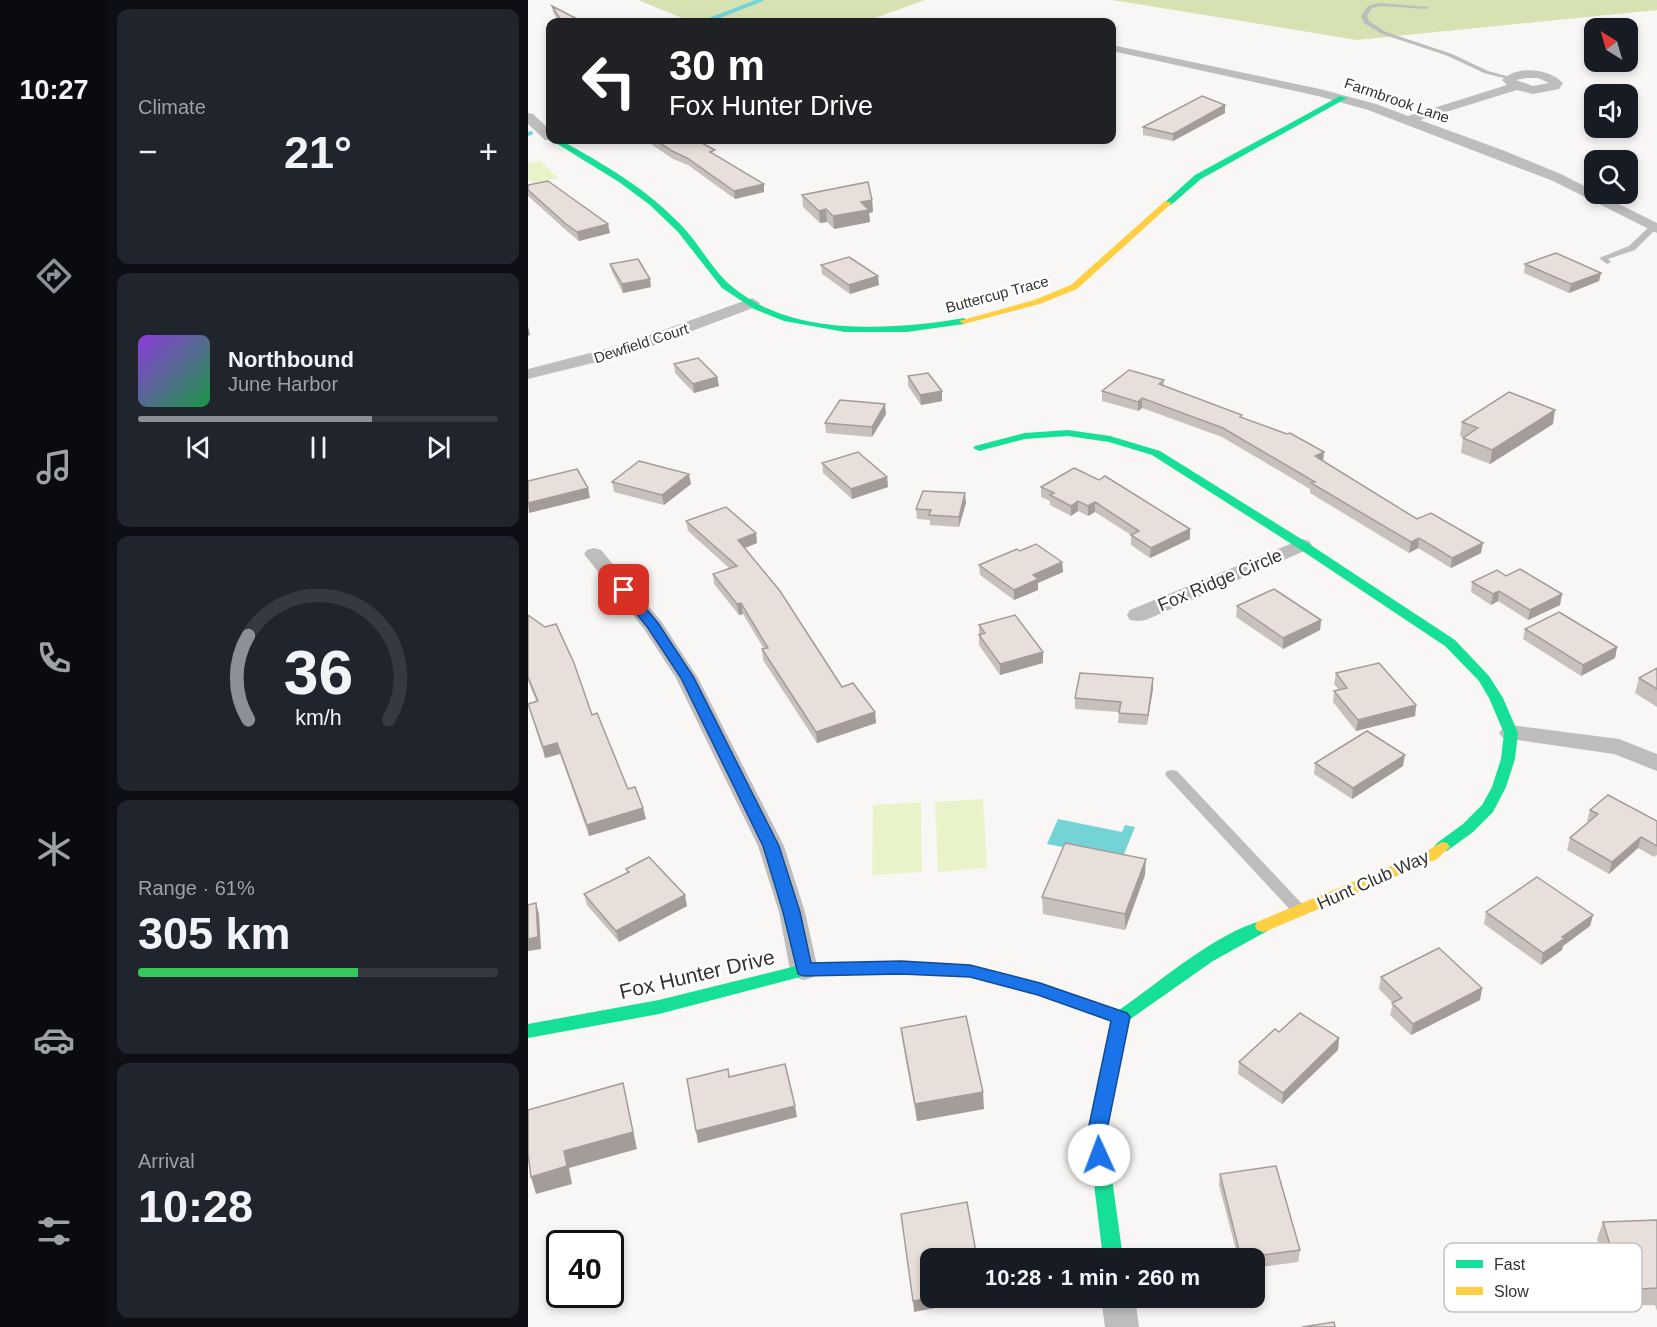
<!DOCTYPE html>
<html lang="en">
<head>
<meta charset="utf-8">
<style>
  body { margin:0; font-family:Helvetica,sans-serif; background:#20242c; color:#f1f3f6; height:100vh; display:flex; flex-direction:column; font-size:22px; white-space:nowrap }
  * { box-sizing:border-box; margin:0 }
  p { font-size:20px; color:#9ea1a6 }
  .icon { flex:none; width:33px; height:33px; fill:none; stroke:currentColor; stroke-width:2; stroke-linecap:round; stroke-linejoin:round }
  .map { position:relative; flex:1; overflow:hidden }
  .drawer { display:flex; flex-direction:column; gap:9px; padding:9px; background:#0d0f14; width:420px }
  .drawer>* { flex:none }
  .hud { position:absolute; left:18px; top:18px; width:570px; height:126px; border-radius:12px; box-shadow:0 3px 9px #0003; background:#202124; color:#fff; overflow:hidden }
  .needle { width:39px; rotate:323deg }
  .tools { position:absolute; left:1056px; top:18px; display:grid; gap:12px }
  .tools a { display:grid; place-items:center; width:54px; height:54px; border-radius:12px; background:#171b24; box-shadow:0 3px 9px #0003; font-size:30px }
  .speed { position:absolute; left:18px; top:1230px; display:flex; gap:12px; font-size:30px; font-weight:700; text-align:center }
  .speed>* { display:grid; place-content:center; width:78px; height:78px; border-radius:50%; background:#171b24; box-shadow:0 3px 9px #0003; line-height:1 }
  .speed .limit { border:3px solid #111; border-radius:9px; background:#fff; color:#111 }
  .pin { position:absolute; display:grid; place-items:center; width:51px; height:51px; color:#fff; margin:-26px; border-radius:12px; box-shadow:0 3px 9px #0006 }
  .me { position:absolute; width:66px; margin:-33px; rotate:358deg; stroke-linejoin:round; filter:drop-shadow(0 0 4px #0008) }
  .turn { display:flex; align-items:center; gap:21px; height:126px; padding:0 24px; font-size:27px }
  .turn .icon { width:78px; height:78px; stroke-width:2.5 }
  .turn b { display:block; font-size:42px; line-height:51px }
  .big { font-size:45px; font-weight:700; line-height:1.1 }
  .drawer .widget { flex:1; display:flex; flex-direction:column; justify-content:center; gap:9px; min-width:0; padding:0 21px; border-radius:12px; background:#20242c }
  .drawer .dial { align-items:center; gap:0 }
  .dial svg { height:156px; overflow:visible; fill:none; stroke:#363941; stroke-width:7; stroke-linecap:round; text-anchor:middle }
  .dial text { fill:#f1f3f6; stroke:none }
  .song { display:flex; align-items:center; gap:18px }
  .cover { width:72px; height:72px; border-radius:9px; background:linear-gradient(135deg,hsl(270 70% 55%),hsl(140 70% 35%)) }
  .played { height:6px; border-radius:3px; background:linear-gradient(90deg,#8c9099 65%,#363941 65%) }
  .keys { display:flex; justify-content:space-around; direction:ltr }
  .heat { display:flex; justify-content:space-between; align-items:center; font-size:33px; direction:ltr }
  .charge { height:9px; border-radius:4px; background:linear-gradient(90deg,#34c759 61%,#363941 0) }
  .trip { position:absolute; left:392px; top:1248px; width:345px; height:60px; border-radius:12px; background:#171b24; box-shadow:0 3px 9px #0003; font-weight:700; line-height:60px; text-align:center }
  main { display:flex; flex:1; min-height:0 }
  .dock { display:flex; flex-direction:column; width:108px; justify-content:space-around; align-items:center; background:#090b0e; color:#9ea1a6 }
  .dock .icon { width:42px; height:42px }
  .dock .on { color:#8c9099 }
  .dock b { font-size:27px; color:#f1f3f6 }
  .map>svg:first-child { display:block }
</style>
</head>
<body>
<main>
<nav class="dock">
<b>10:27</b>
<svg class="icon on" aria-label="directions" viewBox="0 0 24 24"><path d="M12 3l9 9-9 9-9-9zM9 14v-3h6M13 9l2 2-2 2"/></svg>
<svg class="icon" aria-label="music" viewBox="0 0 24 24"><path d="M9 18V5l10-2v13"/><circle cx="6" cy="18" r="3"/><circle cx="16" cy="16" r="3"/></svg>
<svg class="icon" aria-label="phone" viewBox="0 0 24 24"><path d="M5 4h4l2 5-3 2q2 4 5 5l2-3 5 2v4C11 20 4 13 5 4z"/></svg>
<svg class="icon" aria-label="climate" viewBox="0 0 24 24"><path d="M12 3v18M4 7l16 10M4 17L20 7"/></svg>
<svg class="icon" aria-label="car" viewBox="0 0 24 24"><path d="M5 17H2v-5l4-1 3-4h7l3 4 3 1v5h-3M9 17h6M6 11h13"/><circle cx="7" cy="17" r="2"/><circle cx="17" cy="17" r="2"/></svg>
<svg class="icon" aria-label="filters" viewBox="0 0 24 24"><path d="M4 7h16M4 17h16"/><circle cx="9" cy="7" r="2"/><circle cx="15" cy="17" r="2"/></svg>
</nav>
<section class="drawer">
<div class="widget"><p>Climate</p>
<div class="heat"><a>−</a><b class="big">21°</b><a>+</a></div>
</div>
<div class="widget">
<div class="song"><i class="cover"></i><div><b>Northbound</b><p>June Harbor</p></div></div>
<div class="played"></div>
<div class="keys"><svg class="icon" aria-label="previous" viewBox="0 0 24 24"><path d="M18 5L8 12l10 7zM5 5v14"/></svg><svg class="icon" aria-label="pause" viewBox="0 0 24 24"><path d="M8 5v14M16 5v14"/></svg><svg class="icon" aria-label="next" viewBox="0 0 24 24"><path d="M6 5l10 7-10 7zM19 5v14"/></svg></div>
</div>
<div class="widget dial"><svg viewBox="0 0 100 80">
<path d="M14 69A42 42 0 1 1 86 69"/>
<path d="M14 69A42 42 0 0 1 14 26" stroke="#8c9099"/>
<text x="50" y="56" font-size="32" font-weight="700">36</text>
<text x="50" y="72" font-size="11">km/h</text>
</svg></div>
<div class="widget"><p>Range · 61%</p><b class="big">305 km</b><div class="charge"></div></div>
<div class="widget"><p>Arrival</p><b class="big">10:28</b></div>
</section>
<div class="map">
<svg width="1129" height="1327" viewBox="0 0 1129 1327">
  <rect width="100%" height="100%" fill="#f9f7f6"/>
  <path fill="#e9f3ca" d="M12,161L31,178L5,183L0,179V163Z
    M455,799L459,868L410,872L407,802Z
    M393,802L394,872L344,875L345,805Z"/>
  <path fill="#d7e2b2" d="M110,0H397L336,22H164Z
    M584,0H1129V10L829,40Z"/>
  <path fill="#73d3d7" d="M530,819L594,832L597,825L607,827L594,859L519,844Z"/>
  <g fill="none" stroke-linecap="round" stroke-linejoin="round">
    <path stroke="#73d3d7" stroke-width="4" d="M176,22L233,0
      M0,134L3,133"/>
    <path fill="#bebdbd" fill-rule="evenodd" d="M851,3L901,7L898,9L853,6L844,8L839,16L841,21L858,32L924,54L960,71L986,78L983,80L956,73L920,56L854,34L836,23L833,16L840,6Z
      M1123,225H1129V228L1107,250L1080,259L1083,262L1079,264L1071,258L1101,246Z
      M644,770L649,771L777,907L779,911L777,915L772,916L767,915L639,777L637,774L639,771Z"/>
    <path fill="#bebdbd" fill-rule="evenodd" d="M584,45L792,89L848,104L880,116L979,85L974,80C989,65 1021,68 1035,83L1031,89L1005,94L989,90L892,120L977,151L1035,175L1066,191V194H1071L1129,223V233L1025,181L840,110L790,96L584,51ZM998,78H1010L1021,83L1005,86L988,80Z
      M0,113L5,114L22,130V140H27H17L0,124Z
      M224,298L232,303L230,306L109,352L0,379V369L97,344Z
      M774,539L781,541L784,545L781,549L618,620L610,621L602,620L599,615L602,610Z
      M66,548L73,550L133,621L170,678L256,846L277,912L290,970L286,977L276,980L266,977L262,970L251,912L230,846L148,678L116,629L56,554L59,550Z
      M983,725L1091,739L1129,754V771L1086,754L975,738L971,733L975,728Z
      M573,1298H607L611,1327H577Z"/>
    <path fill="#16e098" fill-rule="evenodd" d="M812,96L819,98L673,179L643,205L636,203L667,175Z
      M23,140H32C76,164 119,189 154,226C173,246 185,272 207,289C267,337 365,330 436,318L441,321L436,324L379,332H317L256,321L226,309L194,288L150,232L122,205L91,182Z
      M540,430L582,436L632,451L778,542L927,640L961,676L975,698L990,733L987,759L978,787L965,812L945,832L919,851H909L906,847L909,843L935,824L954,805L964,787L973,759L976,733L961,698L951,681L917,646L770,548L624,455L581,442L540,436L497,439L451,451L445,448L447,446L497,433Z
      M735,920L741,922L743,926L741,930L685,961L601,1020L578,1135L595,1258H575L560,1135L584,1021L510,995L442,977L373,974L276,976L131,1014L0,1038V1024L131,1000L276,964L373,962L442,965L512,983L591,1010C635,980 684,935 735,920Z"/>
    <path fill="#ffcf43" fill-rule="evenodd" d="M637,201L644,203L549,289L512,304L436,324L431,321L506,300L543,285Z
      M914,842L919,843L922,847L909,859L741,930L735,932L729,930L727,926L729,922L899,851Z"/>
  </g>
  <path fill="#c8c0bb" d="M24,6L55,22H31L25,12Z
    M697,105V113L645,141L615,135V127Z
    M117,140H168L236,192L207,199L160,165L145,159Z
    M0,185L82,233L51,241L40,232L0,196Z
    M274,195L344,200L345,212L341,213L342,222L306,229L299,222L292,223L275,207Z
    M82,264L123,287L95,293L84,272Z
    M997,264L1073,273L1071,281L1041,293L996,273Z
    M293,265L351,285L322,294L294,274Z
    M146,364L189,377L191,386L166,393L147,373Z
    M380,376L414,391V401L393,405L380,386Z
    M636,380V386L714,417L795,462L889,519L953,553L923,568L890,548L881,553L782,493V489L694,437L614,408L610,411L574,401V391Z
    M358,414L344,437L298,433L297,423Z
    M934,422L1025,424L962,464L933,453L935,438H936L932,436Z
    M294,463L359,477L360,487L324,499L295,473Z
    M84,482L163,484L136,505L86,492Z
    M513,487L662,529V539L622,558L603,545V535L567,512L560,516L550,511L543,516L522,505V501L513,497Z
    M438,503L431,527L402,525V520L389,519L388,509Z
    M158,521L228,533L229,543L217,548L314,687L347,712L348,723L289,743L235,660L234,649H236L215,614L211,615L186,584L185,574L201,568L160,531Z
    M492,551L534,562L535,572L510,583V590L486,600L452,575L451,565Z
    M978,576L1034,594L1032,605L1000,620L970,601L963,605L943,592L944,582Z
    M709,606L793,620L792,630L755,649L708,617Z
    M0,615L64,715L100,789L115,808L118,819L61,836L32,754L17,758L3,714L0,703L8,701L0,681Z
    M451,625L515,663L472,675L451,645Z
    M997,629L1089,647L1087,658L1053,676L995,639Z
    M1129,668V707L1107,693L1111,678Z
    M808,673L888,705L887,716L828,731L805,702L806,691L811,690L806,684Z
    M625,689L619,725L590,723L591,712L547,709V698Z
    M787,763L875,766L824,799L786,774Z
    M1062,810L1129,821V855L1126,857L1110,848L1081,874L1039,850L1042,838L1061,822L1059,821Z
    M98,869L159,906L91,942L59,905L56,894L99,873Z
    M617,875L597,930L515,914L514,897Z
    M958,912L1065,915L1062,926L1035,946L1034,950L1013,965L956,924Z
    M853,977L954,988L952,1000L883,1035L862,1015L865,1003L851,989Z
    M373,1028L456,1109L389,1121L375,1045Z
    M751,1032L811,1038L810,1050L754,1104L710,1074L711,1062Z
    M692,1174L772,1250L770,1262L726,1268V1258H710L691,1185Z
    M1129,1220V1311L1127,1305L1090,1306L1069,1239L1075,1222Z"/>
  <path fill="#a39c99" d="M697,105V113L645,141V134Z
    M236,184V192L207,199L206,191Z
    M344,200L345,212L341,213L342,222L306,229L305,216L333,202Z
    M298,209L299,222L292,223L291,211Z
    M80,224L82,233L51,241L49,232Z
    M1073,273L1071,281L1041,293L1043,284Z
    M350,276L351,285L322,294L321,285Z
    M122,279L123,287L95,293L94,284Z
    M0,326L2,335L0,336Z
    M189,377L191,386L166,393L165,384Z
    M414,391V401L393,405L392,395Z
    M614,398V408L610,411V402Z
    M357,404L358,414L344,437V427Z
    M1027,410L1025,424L962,464L964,450Z
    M796,452L795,462L787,456Z
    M161,474L163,484L136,505L134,495Z
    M359,477L360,487L324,499L323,489Z
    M60,488L62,498L1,513L0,503Z
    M437,493L438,503L431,527V517Z
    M550,501V511L543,516V506Z
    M567,502V512L560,516V506Z
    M662,529V539L622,558L623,548Z
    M228,533L229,543L211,550L210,540Z
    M891,538L890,548L881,553L883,542Z
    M955,543L953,553L923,568L924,558Z
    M534,562L535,572L510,583V590L486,600V590L505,575Z
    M971,591L970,601L963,605L965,594Z
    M1034,594L1032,605L1000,620L1002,610Z
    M213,603L215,614L211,615L209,604Z
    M793,620L792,630L755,649V638Z
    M1089,647L1087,658L1053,676L1055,665Z
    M515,652V663L472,675V664Z
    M625,678V689L619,725L620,715Z
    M888,705L887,716L828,731L830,720Z
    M347,712L348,723L289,743L288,732Z
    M29,743L32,754L17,758L15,747Z
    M877,755L875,766L824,799L825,788Z
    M115,808L118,819L61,836L59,825Z
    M1113,837L1110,848L1081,874L1084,862Z
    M618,859L617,875L597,930V914Z
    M157,895L159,906L91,942L88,931Z
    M8,903L11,914L13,949L0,951V939Z
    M1065,915L1062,926L1035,946L1034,950L1013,965L1015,953L1034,937Z
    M954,988L952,1000L883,1035L885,1024Z
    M811,1038L810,1050L754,1104L755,1093Z
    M95,1083L109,1149L41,1168L44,1184L8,1194L3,1177L36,1151Z
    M455,1092L456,1109L389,1121L387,1104Z
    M267,1106L269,1117L170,1143L168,1131Z
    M403,1298H455V1299L386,1312L385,1301Z"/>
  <path fill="#e9dfda" stroke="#a39c99" stroke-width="1.5" d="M24,6L55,22H34Z
    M674,96L697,105L645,134L615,127Z
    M127,140H168L187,150L182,152L236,184L206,191L159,158L144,151Z
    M20,181L80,224L49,232L38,224L0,190V185Z
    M340,182L344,200L333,202L341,210L305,216L298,209L291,211L274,195Z
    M1028,253L1073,273L1043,284L997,264Z
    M321,257L350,276L321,285L293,265Z
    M110,259L122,279L94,284L82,264Z
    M170,358L189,377L165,384L146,364Z
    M601,370L636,380L631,384L714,415L712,417L759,434L762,433L796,452L787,456L889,519L903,513L955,543L924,558L891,538L883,542L783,483L787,482L695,428L614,398L610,402L574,391Z
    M400,373L414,391L392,395L380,376Z
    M981,392L1027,410L964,450L935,438L950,428L934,422Z
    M312,400L357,404L344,427L297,423Z
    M330,452L359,477L323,489L294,463Z
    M111,461L161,474L134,495L84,482Z
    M546,468L571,480L577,476L662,529L623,548L603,535L611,531L567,502L560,506L550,501L543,506L522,495L526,493L513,487Z
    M49,469L60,488L0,503V481Z
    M395,491L437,493L431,517L401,515L403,510L388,509Z
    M198,507L228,533L210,540L252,591L314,687L325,683L347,712L288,732L234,649L240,648L213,603L209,604L185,574L209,566L158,521Z
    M508,544L534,562L505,575L510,579L486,590L451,565L489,549L492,551Z
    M992,569L1034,594L1002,610L971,591L965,594L944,582L969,570L978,576Z
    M746,589L793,620L755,638L709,606Z
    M1031,612L1089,647L1055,665L997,629Z
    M0,615L17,627L28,624L46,663L64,715L69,713L100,789L107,787L115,808L59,825L29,743L15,747L0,704L10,701L0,677Z
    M487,615L515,652L472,664L451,635L457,633L451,625Z
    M851,663L888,705L830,720L806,691L819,688L808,673Z
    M1129,668V689L1111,678Z
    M552,673L625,678L620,715L591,713L593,702L547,698Z
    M839,731L877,755L825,788L787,763Z
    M1080,795L1129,821V846L1113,837L1084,862L1042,838L1070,814L1062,810Z
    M537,843L618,859L597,914L514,897Z
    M121,857L157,895L88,931L56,894L101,872L98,869Z
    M1009,877L1065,915L1034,937L1037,938L1015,953L958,912Z
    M8,903L10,937L0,939V905Z
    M911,948L954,988L885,1024L864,1003L874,998L853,977Z
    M772,1013L811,1038L755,1093L711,1062L747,1029L751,1032Z
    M438,1016L455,1092L387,1104L373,1028Z
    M257,1064L267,1106L168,1131L159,1079L200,1069L201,1077Z
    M95,1083L105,1132L36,1151L39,1166L3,1177L0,1154V1110Z
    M748,1166L772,1250L713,1258L692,1174Z
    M439,1202L449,1258H402V1298H403L385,1301L373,1214Z
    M1129,1220V1288L1096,1290L1075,1222Z
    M806,1322L807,1327H774Z"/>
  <path fill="#1a73e8" stroke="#114b97" stroke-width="1.5" d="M96,586L100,587L130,623L166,678L251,846L272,912L283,963L373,961L442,965L512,983L599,1013L602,1017L578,1135L581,1155L578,1161L571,1163L565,1161L559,1135L583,1021L510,995L442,977L373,974L276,976L270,974L255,912L235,846L153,678L120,628L89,590Z"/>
  <g text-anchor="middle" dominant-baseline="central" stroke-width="5" stroke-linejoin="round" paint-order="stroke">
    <g font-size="15" fill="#343332" stroke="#fff">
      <text transform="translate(869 100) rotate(19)">Farmbrook Lane</text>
      <text transform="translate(469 294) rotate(-15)">Buttercup Trace</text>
      <text transform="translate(113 343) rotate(-18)">Dewfield Court</text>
    </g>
    <g font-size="18" fill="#343332" stroke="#fff">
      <text transform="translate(692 580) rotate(-23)">Fox Ridge Circle</text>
      <text transform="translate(845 880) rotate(-24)">Hunt Club Way</text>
    </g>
    <g font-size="21" fill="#343332" stroke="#fff">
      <text transform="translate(169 974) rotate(-13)">Fox Hunter Drive</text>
    </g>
  </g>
  <rect x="916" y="1243" width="198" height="69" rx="9" fill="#fff" stroke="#c2c2c2" stroke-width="1.5"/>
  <rect x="928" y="1260" width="27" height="8" fill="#16e098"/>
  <rect x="928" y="1287" width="27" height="8" fill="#ffcf43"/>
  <g font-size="16" fill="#343332">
    <text x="966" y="1270">Fast</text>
    <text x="966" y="1297">Slow</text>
  </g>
</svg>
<div class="tools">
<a><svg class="needle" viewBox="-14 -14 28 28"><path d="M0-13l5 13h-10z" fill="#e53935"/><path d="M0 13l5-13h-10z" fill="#9ea1a6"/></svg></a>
<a><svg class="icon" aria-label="sound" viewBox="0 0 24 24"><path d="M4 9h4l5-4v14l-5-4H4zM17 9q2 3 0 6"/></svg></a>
<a><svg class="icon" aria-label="search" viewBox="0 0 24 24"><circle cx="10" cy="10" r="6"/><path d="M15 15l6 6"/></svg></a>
</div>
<div class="speed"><div class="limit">40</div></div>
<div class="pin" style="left:96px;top:590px;background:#d93025"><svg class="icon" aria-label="arrive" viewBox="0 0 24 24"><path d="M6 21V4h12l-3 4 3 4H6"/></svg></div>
<svg class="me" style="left:571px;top:1155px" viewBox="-20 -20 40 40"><circle r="19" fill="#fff"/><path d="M0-13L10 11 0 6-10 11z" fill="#1a73e8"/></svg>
<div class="trip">10:28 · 1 min · 260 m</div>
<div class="hud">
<div class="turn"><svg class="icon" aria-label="left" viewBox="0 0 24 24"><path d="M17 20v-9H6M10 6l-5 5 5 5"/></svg><div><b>30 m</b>Fox Hunter Drive</div></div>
</div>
</div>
</main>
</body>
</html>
